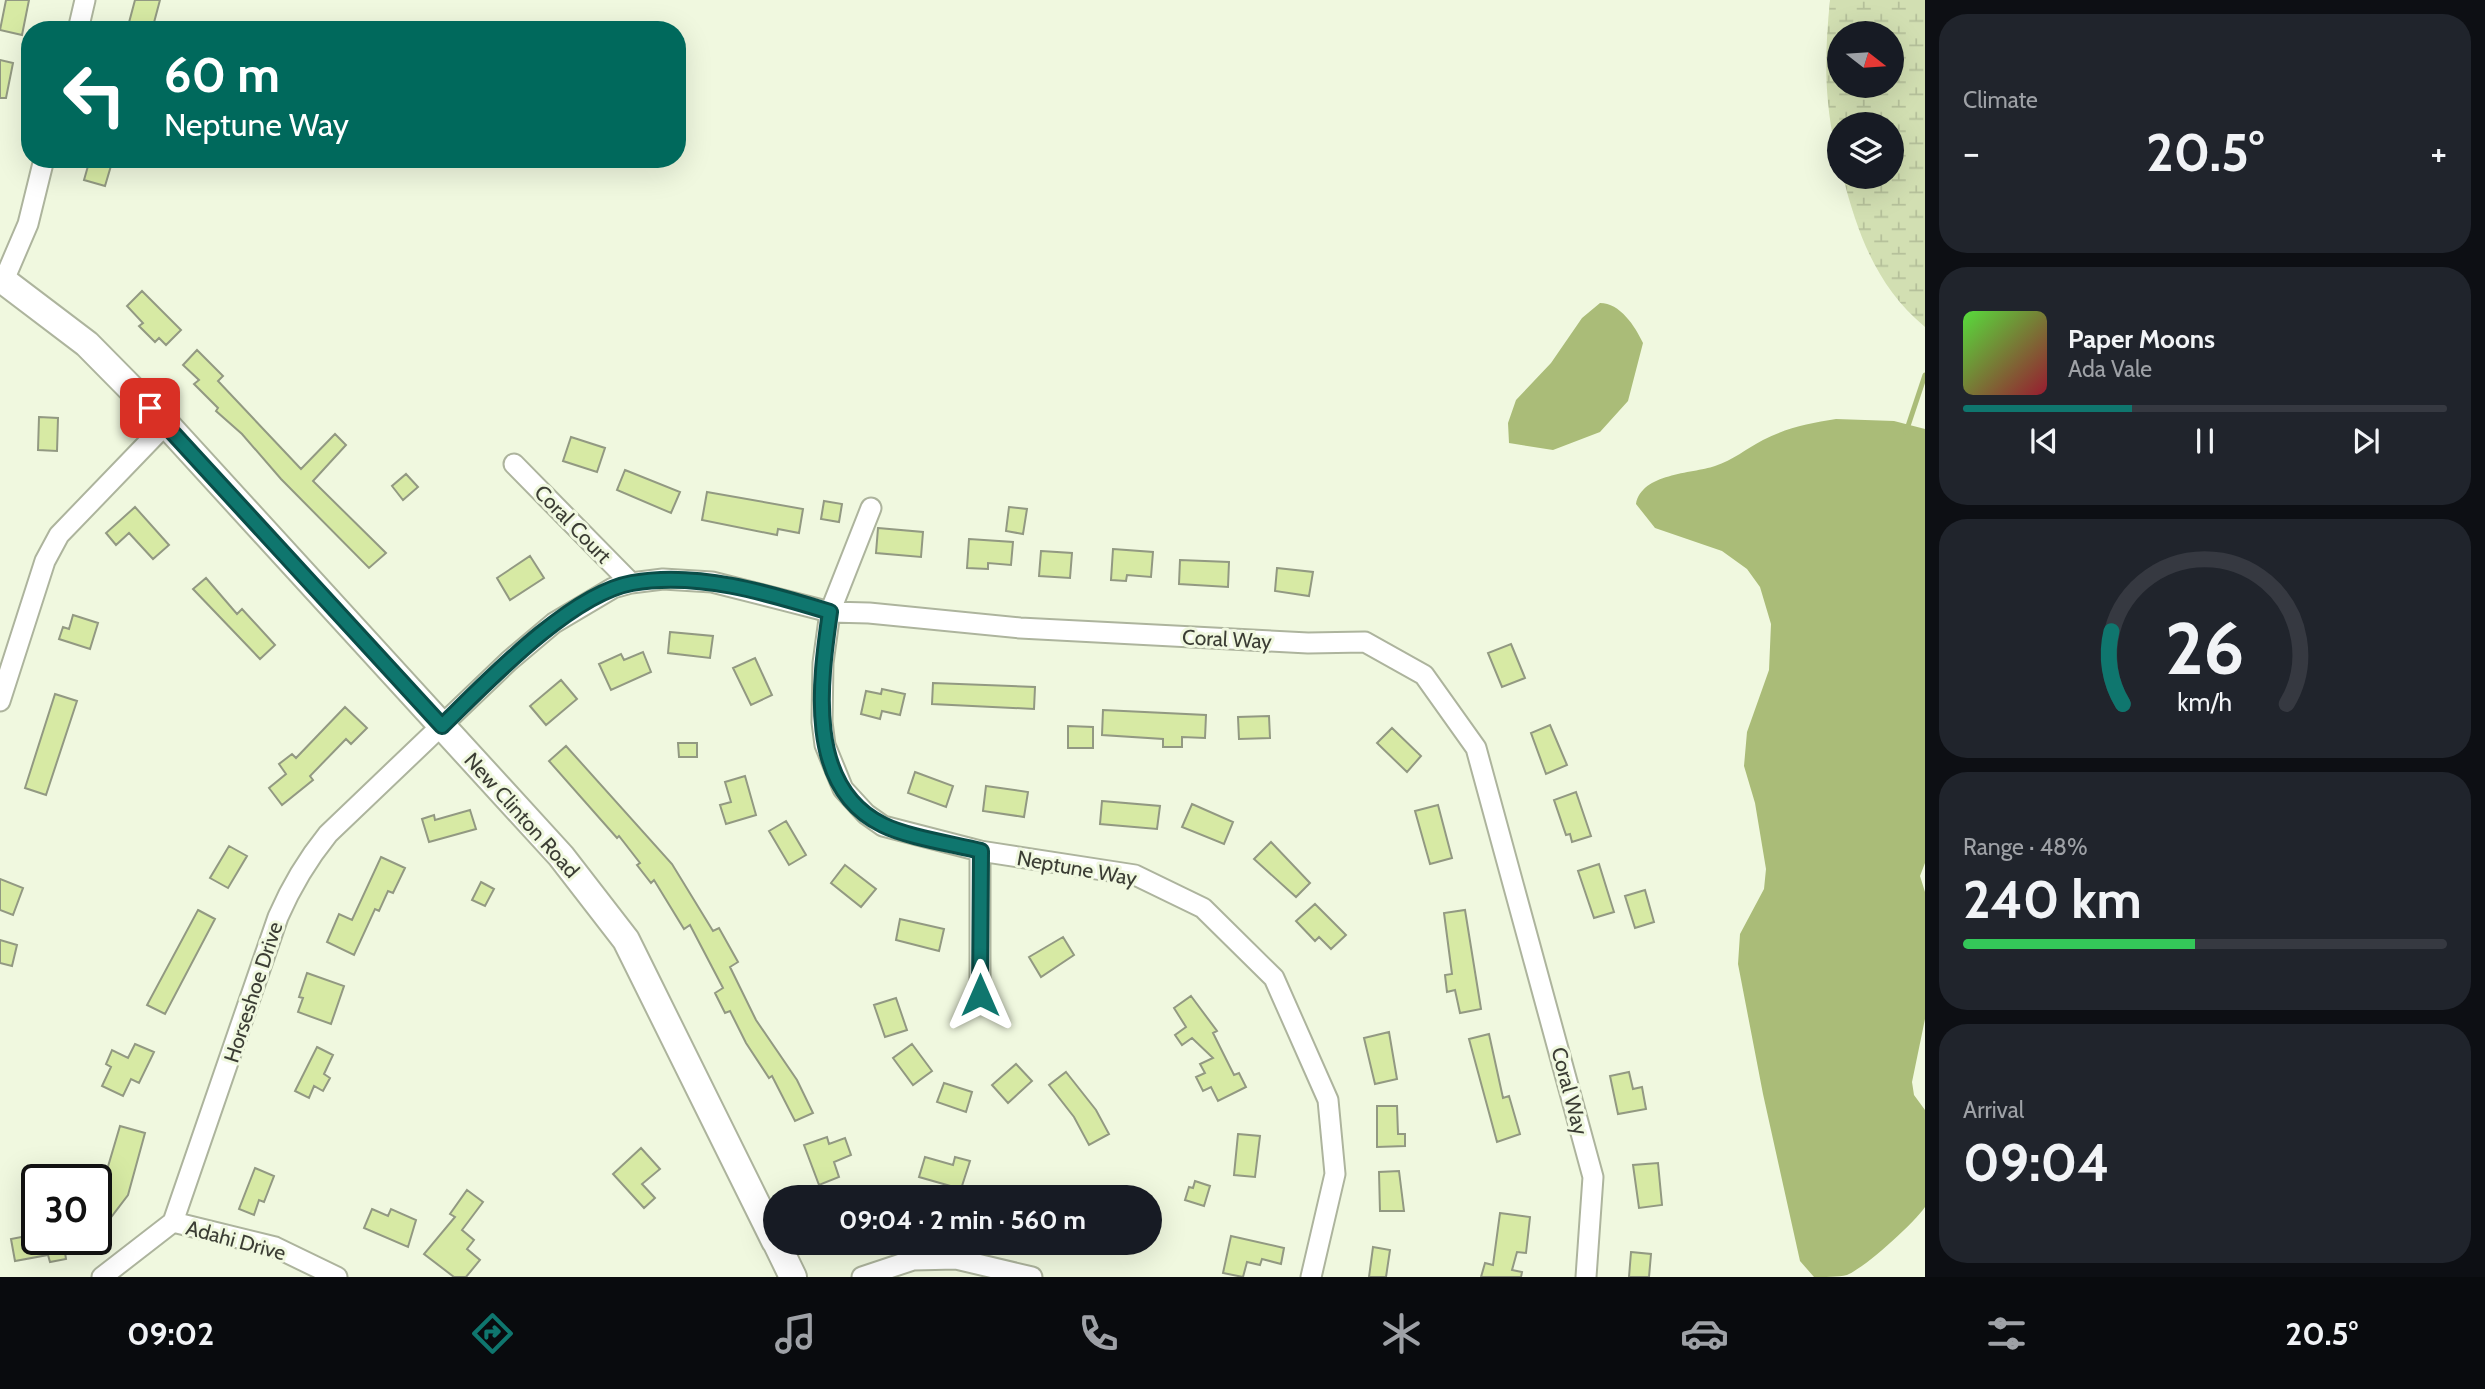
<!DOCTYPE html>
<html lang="en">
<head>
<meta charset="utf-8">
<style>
  body { margin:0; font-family:Cabin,sans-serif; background:#20242c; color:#f1f3f6; height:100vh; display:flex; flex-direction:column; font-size:26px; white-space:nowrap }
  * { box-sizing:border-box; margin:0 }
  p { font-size:23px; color:#9ea1a6 }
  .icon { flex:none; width:38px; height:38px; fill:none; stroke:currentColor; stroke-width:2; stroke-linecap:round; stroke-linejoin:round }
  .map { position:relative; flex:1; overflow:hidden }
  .side { display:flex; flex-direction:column; gap:14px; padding:14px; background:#0d0f14; width:560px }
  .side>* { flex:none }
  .top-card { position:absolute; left:21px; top:21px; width:665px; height:147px; border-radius:28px; box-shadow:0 7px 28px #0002; background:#00695c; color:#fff; overflow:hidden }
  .needle { width:46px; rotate:107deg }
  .buttons { position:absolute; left:1827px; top:21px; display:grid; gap:14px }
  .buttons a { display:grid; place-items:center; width:77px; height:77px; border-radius:50%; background:#171b24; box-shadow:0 7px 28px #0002; font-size:35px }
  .speed { position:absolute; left:21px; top:1164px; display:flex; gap:14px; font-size:35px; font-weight:700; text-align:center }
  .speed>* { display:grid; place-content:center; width:91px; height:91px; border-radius:50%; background:#171b24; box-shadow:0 7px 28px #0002; line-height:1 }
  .speed .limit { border:4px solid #111; border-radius:10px; background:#fff; color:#111 }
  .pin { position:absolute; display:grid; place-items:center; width:60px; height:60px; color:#fff; margin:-30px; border-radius:14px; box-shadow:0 4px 10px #0006 }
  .me { position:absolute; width:77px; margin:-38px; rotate:0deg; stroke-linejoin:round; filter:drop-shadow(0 0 5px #0008) }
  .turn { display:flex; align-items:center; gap:24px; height:147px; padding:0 28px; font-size:32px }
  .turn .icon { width:91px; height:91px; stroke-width:2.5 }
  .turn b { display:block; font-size:49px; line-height:60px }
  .big { font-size:52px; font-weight:700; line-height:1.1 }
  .side .tile { flex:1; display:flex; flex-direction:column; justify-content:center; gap:10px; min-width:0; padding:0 24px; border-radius:28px; background:#20242c }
  .side .dial { align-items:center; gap:0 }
  .dial svg { height:182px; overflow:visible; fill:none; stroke:#363941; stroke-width:7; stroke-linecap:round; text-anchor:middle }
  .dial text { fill:#f1f3f6; stroke:none }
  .song { display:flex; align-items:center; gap:21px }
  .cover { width:84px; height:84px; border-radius:10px; background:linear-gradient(135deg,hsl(110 70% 55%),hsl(350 70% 35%)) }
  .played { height:7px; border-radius:4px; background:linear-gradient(90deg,#0f766e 35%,#363941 35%) }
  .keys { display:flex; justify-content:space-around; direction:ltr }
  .heat { display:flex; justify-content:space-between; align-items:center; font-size:38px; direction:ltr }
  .charge { height:10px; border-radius:5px; background:linear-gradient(90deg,#34c759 48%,#363941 0) }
  .trip { position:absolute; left:763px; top:1185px; width:399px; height:70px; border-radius:35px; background:#171b24; box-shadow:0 7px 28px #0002; font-weight:700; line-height:70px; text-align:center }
  .menu { display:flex; height:112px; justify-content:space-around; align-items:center; background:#090b0e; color:#9ea1a6 }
  .menu .icon { width:49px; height:49px }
  .menu .active { color:#0f766e }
  .menu b { font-size:32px; color:#f1f3f6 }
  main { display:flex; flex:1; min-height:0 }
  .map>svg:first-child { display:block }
</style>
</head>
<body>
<main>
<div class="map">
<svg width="1925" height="1277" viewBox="0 0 1925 1277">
  <defs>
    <pattern id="wetland-marsh" width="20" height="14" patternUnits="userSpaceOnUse" patternTransform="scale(1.75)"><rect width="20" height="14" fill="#d2dfb2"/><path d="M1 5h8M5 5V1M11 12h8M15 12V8" fill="none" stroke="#b5c09a"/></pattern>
  </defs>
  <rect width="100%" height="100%" fill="#f0f8df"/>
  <path fill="url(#wetland-marsh)" fill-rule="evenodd" d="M1830,0H1925V327C1877,287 1858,235 1843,177H1892V124H1839V164C1824,105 1824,60 1830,0ZM1839,33H1892V86H1839Z"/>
  <path fill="#aabc78" d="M1600,303C1620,303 1635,326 1643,343L1628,401L1600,432L1553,450L1509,443L1508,423L1516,400L1551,363L1582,318Z
    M1836,419L1894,421L1925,429V863L1920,876L1925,892V1019L1912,1082L1914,1095L1925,1110V1207C1913,1224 1866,1267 1847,1275C1838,1277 1824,1277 1814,1277L1800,1261L1763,1094L1738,964L1740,934L1764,889L1766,869L1755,803L1744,766L1747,732L1769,670L1771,624L1760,587L1747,569L1722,551L1655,528L1636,504C1642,473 1691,474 1715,466C1733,460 1746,449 1763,440C1786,428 1810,423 1836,419Z"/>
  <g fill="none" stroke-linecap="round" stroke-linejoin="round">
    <path stroke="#aabc78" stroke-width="5" d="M1906,432L1925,375"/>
  </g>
  <path fill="#d7eaa4" stroke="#929982" stroke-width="2" d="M6,0H29L22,35L0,30Z
    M135,0H160L152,30H127Z
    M0,60L13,63L6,98H0Z
    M90,159H113L105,186L84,180Z
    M142,291L181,330L166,345L159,338L155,342L139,326L143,323L127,306Z
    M197,350L223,376L218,381L301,469L335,434L346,445L313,481L386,553L369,568L281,479L242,434L216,411L218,408L194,384L199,380L183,365Z
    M39,417L58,418L57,451L38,450Z
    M571,437L605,448L597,472L563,461Z
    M625,470L680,492L671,513L617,490Z
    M406,474L418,487L403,500L392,486Z
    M707,492L803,509L799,533L778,529L777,535L702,520Z
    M824,501L842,504L839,522L821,519Z
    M135,507L169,545L153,559L129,533L116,545L106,533Z
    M1009,507L1027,509L1023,534L1006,531Z
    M878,528L923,532L921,557L876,553Z
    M969,539L1013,542L1011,565L988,563V569L967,568Z
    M1113,549L1153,552L1151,577L1127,575L1126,581L1111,580Z
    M1041,551L1072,553L1070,578L1039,576Z
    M530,556L544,578L510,600L497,578Z
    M1180,560L1229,562L1228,587L1179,584Z
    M1277,568L1313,572L1309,596L1275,591Z
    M206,578L237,614L242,609L275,645L260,659L193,589Z
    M73,615L98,623L90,649L59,639L63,627L69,629Z
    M670,632L713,636L710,658L668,653Z
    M1511,644L1525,678L1502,687L1488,653Z
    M643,652L651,672L611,690L599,664L621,654L624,660Z
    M755,658L772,695L751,705L733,668Z
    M561,680L577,699L546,725L530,706Z
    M933,683L1035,687L1034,709L932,704Z
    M882,689L905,694L900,715L882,711L880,719L861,714L866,691L881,694Z
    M55,694L77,701L46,795L25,788Z
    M345,707L367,728L351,744L346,739L310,776L313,780L282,805L269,788L286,774L279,764L292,754L296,758Z
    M1103,710L1206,715L1205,738L1182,737V747H1163V739L1102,735Z
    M1269,716L1270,738L1239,739L1238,717Z
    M1550,725L1567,765L1546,774L1531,733Z
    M1068,726L1093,727V748H1068Z
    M1392,728L1421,756L1407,772L1377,743Z
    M678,743H697V757H679Z
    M566,746L672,864L713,931L719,928L738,962L730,967L756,1020L797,1080L813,1113L795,1121L772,1076L769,1078L746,1043L730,1011L725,1013L715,993L723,988L690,925L684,929L654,880L651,883L637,865L640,863L619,836L617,838L549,761Z
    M915,772L953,786L946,807L908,793Z
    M745,776L756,815L726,824L720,805L731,802L725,782Z
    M986,786L1028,792L1024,817L983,811Z
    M1576,792L1591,836L1572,842L1570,834L1566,835L1554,800Z
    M1102,801L1160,806L1157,829L1100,824Z
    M1192,804L1233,822L1224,844L1182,827Z
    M1438,805L1452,858L1430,864L1415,811Z
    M470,810L476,829L429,842L422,819L434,815L435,820Z
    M786,821L806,855L789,865L769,831Z
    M1271,842L1310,883L1296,897L1254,859Z
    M229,846L247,856L228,888L210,878Z
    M381,857L405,868L393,893L388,891L379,911L375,909L354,955L327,942L339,914L352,920Z
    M1599,864L1614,912L1594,918L1578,871Z
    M845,865L876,889L861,907L831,883Z
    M0,879L23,888L13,915L0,910Z
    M481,882L494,889L485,906L472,900Z
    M1645,890L1654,922L1635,928L1625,896Z
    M1315,904L1346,935L1331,949L1319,937L1315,941L1296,921Z
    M198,910L215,919L165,1014L147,1005Z
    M1465,910L1481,1009L1460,1013L1455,990L1447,992L1445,975L1452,974L1444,913Z
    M900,919L944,929L939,951L896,940Z
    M1063,937L1074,955L1041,977L1029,957Z
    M0,940L17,945L12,966L0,963Z
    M307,973L344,986L331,1024L298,1012L303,998L299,997Z
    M1191,996L1217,1031L1213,1033L1234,1075L1239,1073L1246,1087L1218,1101L1211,1087L1203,1091L1196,1077L1205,1073L1200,1064L1213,1058L1192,1038L1182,1045L1175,1035L1186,1027L1174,1008Z
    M896,998L907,1030L885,1037L874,1005Z
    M1389,1032L1397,1079L1375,1084L1364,1038Z
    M1489,1034L1503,1098L1509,1096L1520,1134L1497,1142L1469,1039Z
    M135,1044L154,1052L139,1083L131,1079L123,1096L102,1086L111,1067L106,1064L112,1050L128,1058Z
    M912,1044L932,1071L913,1085L893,1058Z
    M317,1047L333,1055L324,1074L330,1078L323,1091L314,1086L309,1098L295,1091Z
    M1016,1064L1032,1081L1008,1103L992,1085Z
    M1066,1072L1096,1110L1109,1134L1089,1145L1074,1117L1049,1085Z
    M1629,1072L1633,1089L1642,1087L1646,1109L1618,1114L1610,1076Z
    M944,1083L972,1092L966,1112L937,1102Z
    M1377,1106H1397L1398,1134H1405V1146L1377,1147Z
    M120,1126L145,1133L128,1195L96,1237V1174L104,1180Z
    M1238,1134L1260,1136L1255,1177L1234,1175Z
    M827,1137L829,1144L845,1138L851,1155L834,1162L839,1177L819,1185L804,1145Z
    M641,1148L660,1169L642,1184L655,1198L644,1208L613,1174Z
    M925,1157L953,1165L955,1157L970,1161L961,1189L919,1177Z
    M1658,1163L1662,1205L1639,1208L1633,1165Z
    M255,1168L274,1176L264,1202L259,1200L254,1215L239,1209Z
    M1399,1171L1404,1211H1380L1379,1172Z
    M1195,1181L1210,1186L1204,1206L1185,1200L1189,1187L1193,1188Z
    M467,1190L483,1202L462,1230L474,1240L467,1249L480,1260L466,1277H454L424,1254L455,1217L450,1214Z
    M372,1209L388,1216L391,1209L416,1220L408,1247L364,1228Z
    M1500,1213L1530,1217L1526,1253L1517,1252L1512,1270L1522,1272L1521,1277H1481L1485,1263L1493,1265Z
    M37,1234V1239H63L66,1259L50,1262L48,1255L15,1261L11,1239Z
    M1231,1236L1284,1248L1281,1264L1262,1259L1260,1265L1247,1262L1243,1277L1223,1273Z
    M1373,1247L1390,1250L1386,1277H1369Z
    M1631,1252L1651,1254L1649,1277H1629Z"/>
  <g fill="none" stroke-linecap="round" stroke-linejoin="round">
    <g stroke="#adb49d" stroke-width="23">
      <path id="street" d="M78,30L85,0
        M4,280L28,224L44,159
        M514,464L631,583
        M871,508L830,612L823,663L822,722L825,745L843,789L866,814L883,826L980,851L1135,875L1203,908L1274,978L1328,1100L1335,1174L1311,1277
        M0,701L45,561L59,535L166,424
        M980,995V851
        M173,1222L275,1247L337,1277
        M102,1277L173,1222L278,917C291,887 307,860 328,834L509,661L554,623L613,588L631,583L663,579L712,582L830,612L869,613L1020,628L1308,643L1365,642L1424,675L1476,748L1593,1177L1586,1277
        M862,1277L913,1260L956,1259L1032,1277"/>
    </g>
    <g stroke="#adb49d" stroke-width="30">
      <path id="secondary" d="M0,278L87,344L166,424L561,856L626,940L775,1241
        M776,1242L793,1277"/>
    </g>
    <use href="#street" stroke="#fff" stroke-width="19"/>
    <use href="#secondary" stroke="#fff" stroke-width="26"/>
  </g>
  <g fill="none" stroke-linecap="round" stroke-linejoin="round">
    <g stroke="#0a4d48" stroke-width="18">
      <path id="route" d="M150,408L442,726C486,683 570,594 632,583C697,571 768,593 830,612C820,682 805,787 883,825C907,837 953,844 981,851L980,995"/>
    </g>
    <use href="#route" stroke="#0f766e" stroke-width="12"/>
  </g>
  <g text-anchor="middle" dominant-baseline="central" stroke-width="6" stroke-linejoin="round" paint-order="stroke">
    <g font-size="21" fill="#3b3d34" stroke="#f0f8df">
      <text transform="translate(573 524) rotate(46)">Coral Court</text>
      <text transform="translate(1227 639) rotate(3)">Coral Way</text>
      <text transform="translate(522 815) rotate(48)">New Clinton Road</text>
      <text transform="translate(1077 868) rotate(10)">Neptune Way</text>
      <text transform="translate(253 992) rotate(-72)">Horseshoe Drive</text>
      <text transform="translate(1570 1091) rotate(75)">Coral Way</text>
      <text transform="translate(236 1240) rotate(15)">Adahi Drive</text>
    </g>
  </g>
</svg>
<div class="buttons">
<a><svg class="needle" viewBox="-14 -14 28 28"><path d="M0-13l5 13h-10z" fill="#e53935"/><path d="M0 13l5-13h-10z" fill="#9ea1a6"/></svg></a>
<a><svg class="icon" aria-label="layers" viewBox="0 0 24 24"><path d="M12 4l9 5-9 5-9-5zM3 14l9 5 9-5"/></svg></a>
</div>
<div class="speed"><div class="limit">30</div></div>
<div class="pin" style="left:150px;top:408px;background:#d93025"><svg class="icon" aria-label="arrive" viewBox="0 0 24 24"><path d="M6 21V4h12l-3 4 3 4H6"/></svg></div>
<svg class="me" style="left:980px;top:995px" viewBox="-20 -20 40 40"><path d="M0-17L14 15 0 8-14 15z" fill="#0f766e" stroke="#fff" stroke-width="4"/></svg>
<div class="trip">09:04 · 2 min · 560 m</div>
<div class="top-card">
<div class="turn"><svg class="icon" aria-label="left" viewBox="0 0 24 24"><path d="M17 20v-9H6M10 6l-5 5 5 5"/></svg><div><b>60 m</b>Neptune Way</div></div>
</div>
</div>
<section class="side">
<div class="tile"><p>Climate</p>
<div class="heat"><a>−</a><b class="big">20.5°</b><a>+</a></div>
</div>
<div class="tile">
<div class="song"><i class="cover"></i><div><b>Paper Moons</b><p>Ada Vale</p></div></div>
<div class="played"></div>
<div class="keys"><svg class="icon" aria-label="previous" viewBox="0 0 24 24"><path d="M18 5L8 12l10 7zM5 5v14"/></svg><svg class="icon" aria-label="pause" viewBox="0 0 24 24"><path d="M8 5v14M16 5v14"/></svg><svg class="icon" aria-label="next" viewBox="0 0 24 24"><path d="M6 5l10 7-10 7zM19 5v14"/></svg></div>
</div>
<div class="tile dial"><svg viewBox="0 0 100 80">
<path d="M14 69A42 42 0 1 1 86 69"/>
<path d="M14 69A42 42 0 0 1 9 37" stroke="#0f766e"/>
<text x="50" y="56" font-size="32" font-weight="700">26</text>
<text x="50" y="72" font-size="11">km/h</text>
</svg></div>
<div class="tile"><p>Range · 48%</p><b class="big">240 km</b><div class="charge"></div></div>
<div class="tile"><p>Arrival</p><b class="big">09:04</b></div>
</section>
</main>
<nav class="menu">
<b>09:02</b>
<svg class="icon active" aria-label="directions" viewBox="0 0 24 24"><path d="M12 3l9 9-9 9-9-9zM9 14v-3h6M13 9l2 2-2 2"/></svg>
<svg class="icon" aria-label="music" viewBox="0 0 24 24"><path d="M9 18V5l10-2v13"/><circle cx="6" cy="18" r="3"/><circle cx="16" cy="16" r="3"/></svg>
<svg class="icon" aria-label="phone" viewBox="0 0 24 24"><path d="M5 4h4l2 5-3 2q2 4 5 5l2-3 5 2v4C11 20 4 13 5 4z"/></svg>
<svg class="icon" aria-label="climate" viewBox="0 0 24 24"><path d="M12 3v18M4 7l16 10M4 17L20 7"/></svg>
<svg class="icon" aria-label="car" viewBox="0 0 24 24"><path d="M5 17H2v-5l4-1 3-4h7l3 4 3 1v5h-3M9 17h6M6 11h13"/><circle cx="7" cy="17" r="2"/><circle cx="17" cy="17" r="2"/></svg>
<svg class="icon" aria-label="filters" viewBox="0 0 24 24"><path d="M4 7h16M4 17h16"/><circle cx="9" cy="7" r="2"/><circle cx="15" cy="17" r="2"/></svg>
<b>20.5°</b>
</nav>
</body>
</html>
